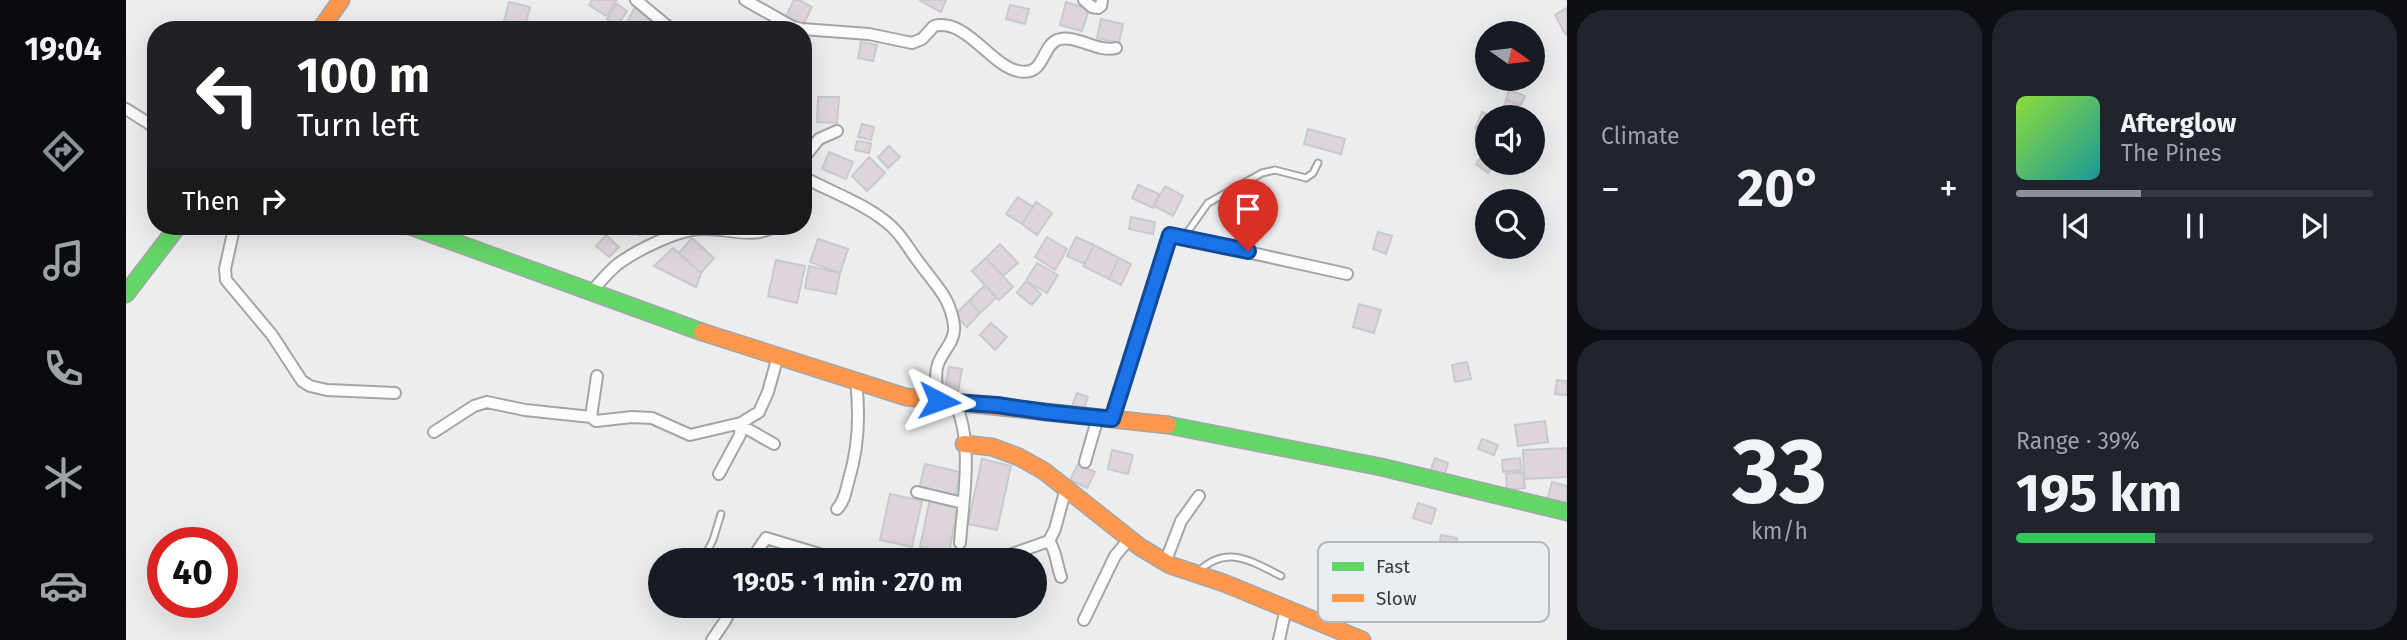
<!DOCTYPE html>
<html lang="en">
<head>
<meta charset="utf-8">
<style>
  body { margin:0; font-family:"Fira Sans",sans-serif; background:#20242c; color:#f1f3f6; height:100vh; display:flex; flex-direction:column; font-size:26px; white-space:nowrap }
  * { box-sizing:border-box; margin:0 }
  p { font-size:23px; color:#9ea1a6 }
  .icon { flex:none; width:38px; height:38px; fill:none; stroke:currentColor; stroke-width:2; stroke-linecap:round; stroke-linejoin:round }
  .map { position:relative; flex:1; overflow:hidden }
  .panel { display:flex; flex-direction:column; gap:10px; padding:10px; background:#0d0f14; width:840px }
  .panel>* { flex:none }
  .hud { position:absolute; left:21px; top:21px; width:665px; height:214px; border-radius:28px; box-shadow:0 7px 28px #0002; background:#202124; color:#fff; overflow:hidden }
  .needle { width:46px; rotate:104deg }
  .controls { position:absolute; left:1349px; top:21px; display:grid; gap:14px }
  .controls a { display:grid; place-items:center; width:70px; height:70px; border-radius:50%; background:#171b24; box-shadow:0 7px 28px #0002; font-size:35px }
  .speed { position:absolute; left:21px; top:527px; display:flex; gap:14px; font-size:35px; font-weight:700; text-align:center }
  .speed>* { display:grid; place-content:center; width:91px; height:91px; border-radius:50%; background:#171b24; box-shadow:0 7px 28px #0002; line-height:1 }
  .speed .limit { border:10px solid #d22; background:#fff; color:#111 }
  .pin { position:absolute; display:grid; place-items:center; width:60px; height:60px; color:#fff; margin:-72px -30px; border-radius:50% 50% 50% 0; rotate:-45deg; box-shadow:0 0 7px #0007 }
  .pin .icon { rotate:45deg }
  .me { position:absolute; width:77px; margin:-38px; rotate:94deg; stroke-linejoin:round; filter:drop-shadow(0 0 5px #0008) }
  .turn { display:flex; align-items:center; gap:24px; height:147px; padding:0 35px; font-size:32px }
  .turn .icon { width:91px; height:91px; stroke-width:2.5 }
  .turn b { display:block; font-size:49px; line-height:60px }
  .then { display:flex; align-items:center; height:66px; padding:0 35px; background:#0003; gap:14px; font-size:26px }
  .big { font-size:52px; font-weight:700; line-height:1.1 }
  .panel .widget { flex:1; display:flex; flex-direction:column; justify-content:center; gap:10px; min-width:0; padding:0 24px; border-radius:28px; background:#20242c }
  .panel .dial { align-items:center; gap:0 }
  .dial b { font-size:91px; line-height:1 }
  .song { display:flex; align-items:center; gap:21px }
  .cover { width:84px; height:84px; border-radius:10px; background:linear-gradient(135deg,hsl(90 70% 55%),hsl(180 70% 35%)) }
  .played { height:7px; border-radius:4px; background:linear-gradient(90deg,#8c9099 35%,#363941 35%) }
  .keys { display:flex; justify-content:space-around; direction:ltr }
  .heat { display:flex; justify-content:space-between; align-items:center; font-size:38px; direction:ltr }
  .charge { height:10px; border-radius:5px; background:linear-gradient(90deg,#34c759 39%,#363941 0) }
  .panel .tiles { flex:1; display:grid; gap:10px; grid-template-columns:repeat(2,1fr) }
  .trip { position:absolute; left:522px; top:548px; width:399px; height:70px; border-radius:35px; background:#171b24; box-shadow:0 7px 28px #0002; font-weight:700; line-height:70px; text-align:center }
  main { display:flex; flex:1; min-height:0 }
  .tab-bar { display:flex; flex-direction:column; width:126px; justify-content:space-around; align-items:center; background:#090b0e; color:#9ea1a6 }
  .tab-bar .icon { width:49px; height:49px }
  .tab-bar .current { color:#8c9099 }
  .tab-bar b { font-size:32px; color:#f1f3f6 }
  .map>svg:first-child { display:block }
</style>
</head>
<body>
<main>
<nav class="tab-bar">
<b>19:04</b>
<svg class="icon current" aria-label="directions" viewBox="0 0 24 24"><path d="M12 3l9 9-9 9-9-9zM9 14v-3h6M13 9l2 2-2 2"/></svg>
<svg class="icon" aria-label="music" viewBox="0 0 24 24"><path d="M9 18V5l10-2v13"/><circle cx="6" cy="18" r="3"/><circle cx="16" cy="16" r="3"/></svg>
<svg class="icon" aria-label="phone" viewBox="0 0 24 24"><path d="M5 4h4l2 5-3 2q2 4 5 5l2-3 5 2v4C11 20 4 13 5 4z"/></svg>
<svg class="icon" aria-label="climate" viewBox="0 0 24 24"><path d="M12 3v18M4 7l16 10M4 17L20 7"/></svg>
<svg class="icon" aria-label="car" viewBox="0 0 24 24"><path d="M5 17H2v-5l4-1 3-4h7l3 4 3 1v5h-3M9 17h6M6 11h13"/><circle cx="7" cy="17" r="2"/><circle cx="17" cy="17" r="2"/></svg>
</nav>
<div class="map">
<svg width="1441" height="640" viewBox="0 0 1441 640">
  <rect width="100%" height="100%" fill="#ebedef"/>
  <path fill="#ddd5db" stroke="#c9c9cb" stroke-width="2" d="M466,0H491L480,16L463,5Z
    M668,0H673L686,7L677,25L660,16Z
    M793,0H820L815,12Z
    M383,2L404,7L399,27L378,21Z
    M940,2L963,9L956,31L934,25Z
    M491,4L501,11L491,26L481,19Z
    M884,5L903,9L899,24L880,19Z
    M509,7L527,17L521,30H506L499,26Z
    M1441,8V34L1440,35L1429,15Z
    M975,19L997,24L993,43L971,38Z
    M735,42L751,45L747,61L732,58Z
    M1383,90L1399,96L1395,105L1380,100Z
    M692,97H713L711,123L691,122Z
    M1380,100L1392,104L1387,117H1374Z
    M1356,112L1368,117H1362L1361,134L1349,129Z
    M736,124L748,127L745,140L732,137Z
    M1182,129L1219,139L1215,154L1178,144Z
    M731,141L745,143L743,153L729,150Z
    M763,146L774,157L762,168L752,157Z
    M1362,148V163H1369L1362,173L1350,164Z
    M703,152L727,162L720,179L696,169Z
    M743,157L759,173L741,191L726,176Z
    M1012,185L1033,194L1027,208L1006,198Z
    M1039,186L1057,196L1047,216L1028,206Z
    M892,197L907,207L896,224L880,214Z
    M910,202L926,213L911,235L896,224Z
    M1005,217L1029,222L1027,234L1003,229Z
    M507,226H523L524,227L513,235Z
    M1252,232L1266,236L1260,254L1247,249Z
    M480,235L493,247L483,257L470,246Z
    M921,237L941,249L929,270L909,257Z
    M950,237L968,245L959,264L941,256Z
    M566,238L588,258L575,273L553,253Z
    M692,239L722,249L714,273L684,262Z
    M874,244L892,263L877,276L860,258Z
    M968,245L993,258L983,279L957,266Z
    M547,248L575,273L570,287L528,266Z
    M860,258L887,287L873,300L846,271Z
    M993,258L1005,264L995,285L983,279Z
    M650,260L679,266L671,303L642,296Z
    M911,263L932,275L921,293L900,281Z
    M683,266L714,273L710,294L679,288Z
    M900,281L915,294L906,305L891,293Z
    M859,285L870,298L854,313L843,301Z
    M843,301L854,313L841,327L829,315Z
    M1233,304L1255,310L1248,333L1227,327Z
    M865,323L881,337L869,350L854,335Z
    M1341,362L1345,379L1329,382L1326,365Z
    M823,367L836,369L831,398L818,395Z
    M1431,380L1441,381V395L1429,394Z
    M951,393L962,397L956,414L945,409Z
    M1419,421L1422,442L1392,446L1389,425Z
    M1356,439L1372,445L1368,455L1352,449Z
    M1441,448V477L1398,479L1397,450Z
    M986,450L1007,455L1002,474L982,469Z
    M1309,458L1322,463L1318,477L1304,472Z
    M1394,458L1395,470L1377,472L1376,460Z
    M856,459L885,466L871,530L842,524Z
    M799,464L834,472L829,497L793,490Z
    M952,464L969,472L961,488L944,480Z
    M1397,472L1399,488L1381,490L1380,474Z
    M1426,482L1441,486V506L1421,501Z
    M764,494L796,501L786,547L754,540Z
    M804,499L832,505L823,553L794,547Z
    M1292,503L1310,509L1305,524L1287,518Z
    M1315,535L1331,538L1327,558L1311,554Z"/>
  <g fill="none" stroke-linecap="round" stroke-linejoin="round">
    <g stroke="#a4a5a6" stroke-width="9">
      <path id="lane" d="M1058,237L1082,203L1136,173L1149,170L1180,178L1187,173L1192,163
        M577,560L587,540L595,514
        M1072,572C1100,544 1125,561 1155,576
        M540,607L541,606"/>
    </g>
    <g stroke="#a4a5a6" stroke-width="14">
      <path id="street" d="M510,0L546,30
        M619,0L667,27L676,29L743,34L786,43L796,39L808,26C840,18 864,65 892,71C919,77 915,47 931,40C949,33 971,53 990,48
        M958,0L966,7L972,8L975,6L976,0
        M0,109L30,128
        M677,159L693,139L711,131
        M677,177C705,192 743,205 766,227C778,238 785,253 795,265C810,286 824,297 828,325C830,341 817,350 812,364C808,375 811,390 813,401
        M100,226L107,233L99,269L100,280L146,335L176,381L184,386L201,390L269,393
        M466,291C474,282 483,271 492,264C511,250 553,229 576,229C602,228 626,240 650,226
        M471,376L465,417L470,421L506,417L526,418L564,435L615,423L633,412L642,392L652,356
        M829,403C848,442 837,500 834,543
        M986,419L1044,235L1221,274
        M617,422L618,427L648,444
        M308,432L348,406L361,402L399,410L465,417
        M959,462L972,417
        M593,474L614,435L615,423
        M791,492L837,503
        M711,509C719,501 720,489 723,479C733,446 734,415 730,381
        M923,541C930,550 931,566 935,577
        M625,560L640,538L713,560
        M869,560L923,541L929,529L940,488
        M1039,563L1055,521L1073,496
        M958,620L989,556L1004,538
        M586,640L599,621L606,606
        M1153,640L1160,608"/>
    </g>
    <g stroke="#a4a5a6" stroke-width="19">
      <path id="fast" d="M284,226L576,332
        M0,294L52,226
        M1042,425L1255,467L1441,512"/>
    </g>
    <g stroke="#a4a5a6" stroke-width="19">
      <path id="slow" d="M194,30L215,0
        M576,332L780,397L1042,425
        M838,444L866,447L893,457L918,471L1014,547L1044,565L1098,583L1236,640"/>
    </g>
    <use href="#lane" stroke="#fcfcfd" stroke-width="5"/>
    <use href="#street" stroke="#fcfcfd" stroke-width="10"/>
    <use href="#fast" stroke="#63d668" stroke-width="16"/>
    <use href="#slow" stroke="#ff974d" stroke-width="16"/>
  </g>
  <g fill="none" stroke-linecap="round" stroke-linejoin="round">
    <g stroke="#114b97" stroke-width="18">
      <path id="route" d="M813,401L871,405L919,412L986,419L1044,235L1122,251"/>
    </g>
    <use href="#route" stroke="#1a73e8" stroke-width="12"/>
  </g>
  <rect x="1192" y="542" width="231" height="80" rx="10" fill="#e9edf1" stroke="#b5b8bb" stroke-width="2"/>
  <rect x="1206" y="562" width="32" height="9" fill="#63d668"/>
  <rect x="1206" y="594" width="32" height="8" fill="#ff974d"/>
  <g font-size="19" fill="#3b3c3e">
    <text x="1250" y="573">Fast</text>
    <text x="1250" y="605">Slow</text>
  </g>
</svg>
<div class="controls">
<a><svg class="needle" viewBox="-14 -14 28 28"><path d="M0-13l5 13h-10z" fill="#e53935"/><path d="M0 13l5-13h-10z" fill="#9ea1a6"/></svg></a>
<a><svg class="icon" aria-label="sound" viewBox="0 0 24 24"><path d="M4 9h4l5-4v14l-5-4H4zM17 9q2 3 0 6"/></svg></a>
<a><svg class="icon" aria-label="search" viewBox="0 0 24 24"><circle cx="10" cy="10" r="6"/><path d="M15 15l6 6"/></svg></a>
</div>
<div class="speed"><div class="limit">40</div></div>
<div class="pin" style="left:1122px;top:251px;background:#d93025"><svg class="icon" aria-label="arrive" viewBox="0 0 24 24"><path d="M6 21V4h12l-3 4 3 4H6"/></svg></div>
<svg class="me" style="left:813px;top:401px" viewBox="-20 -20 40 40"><path d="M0-17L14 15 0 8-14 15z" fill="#1a73e8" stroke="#fff" stroke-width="4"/></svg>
<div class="trip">19:05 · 1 min · 270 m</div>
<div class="hud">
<div class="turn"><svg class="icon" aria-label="left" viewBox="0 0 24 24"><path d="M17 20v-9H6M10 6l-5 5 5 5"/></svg><div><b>100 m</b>Turn left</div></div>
<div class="then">Then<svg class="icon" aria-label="right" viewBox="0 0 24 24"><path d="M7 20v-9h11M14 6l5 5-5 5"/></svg></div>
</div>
</div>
<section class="panel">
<div class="tiles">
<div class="widget"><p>Climate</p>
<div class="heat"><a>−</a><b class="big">20°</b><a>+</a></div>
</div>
<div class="widget">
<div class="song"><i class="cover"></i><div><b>Afterglow</b><p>The Pines</p></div></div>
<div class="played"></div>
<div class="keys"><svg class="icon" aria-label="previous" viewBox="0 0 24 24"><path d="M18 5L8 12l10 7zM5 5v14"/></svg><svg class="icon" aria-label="pause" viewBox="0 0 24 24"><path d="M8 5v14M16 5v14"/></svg><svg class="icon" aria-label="next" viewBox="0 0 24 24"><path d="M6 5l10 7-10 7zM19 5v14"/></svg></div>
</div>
<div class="widget dial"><b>33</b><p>km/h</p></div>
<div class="widget"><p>Range · 39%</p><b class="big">195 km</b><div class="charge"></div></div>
</div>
</section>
</main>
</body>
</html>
